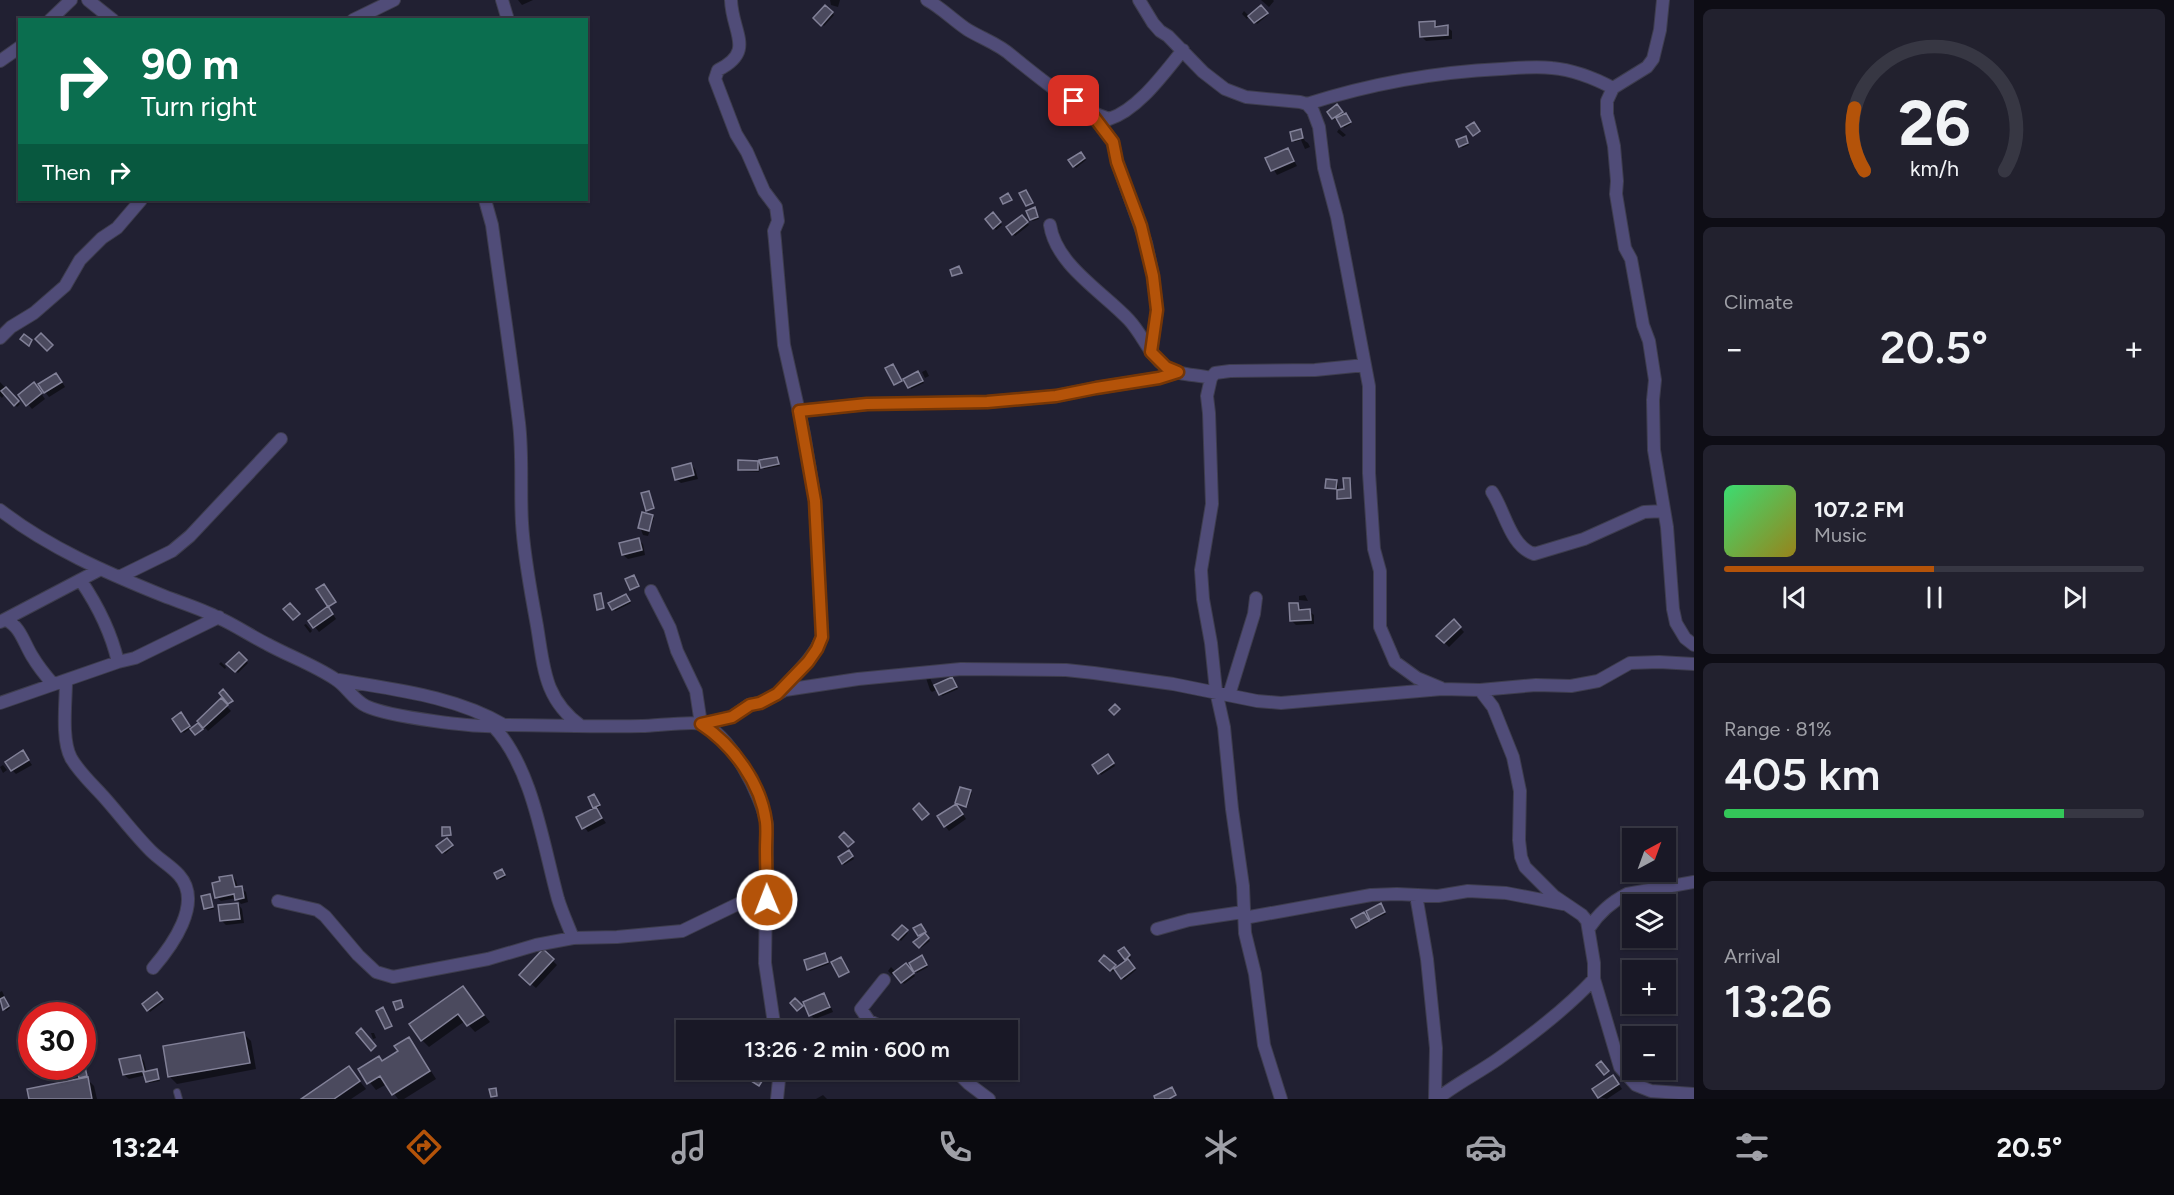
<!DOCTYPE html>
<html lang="en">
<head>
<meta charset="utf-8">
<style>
  body { margin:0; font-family:Figtree,sans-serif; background:#22212e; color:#f1f3f6; height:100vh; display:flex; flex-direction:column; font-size:22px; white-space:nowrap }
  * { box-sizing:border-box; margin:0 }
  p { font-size:20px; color:#9fa0a7 }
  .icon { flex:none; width:33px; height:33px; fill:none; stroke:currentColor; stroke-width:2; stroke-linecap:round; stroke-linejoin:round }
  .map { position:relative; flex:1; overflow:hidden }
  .sheet { display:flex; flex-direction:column; gap:9px; padding:9px; background:#0e0d15; width:480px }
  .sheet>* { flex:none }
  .top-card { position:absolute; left:18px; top:18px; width:570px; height:183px; border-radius:0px; box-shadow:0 2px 4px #0004,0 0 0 2px #373743; background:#0b6e4f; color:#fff; overflow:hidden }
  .needle { width:39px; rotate:41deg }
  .controls { position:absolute; left:1622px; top:828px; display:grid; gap:12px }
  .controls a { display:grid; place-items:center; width:54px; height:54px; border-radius:0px; background:#191826; box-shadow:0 2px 4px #0004,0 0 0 2px #373743; font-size:30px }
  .speed { position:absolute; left:18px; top:1002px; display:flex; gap:12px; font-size:30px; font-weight:700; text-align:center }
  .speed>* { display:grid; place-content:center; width:78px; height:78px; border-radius:50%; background:#191826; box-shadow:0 2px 4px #0004,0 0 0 2px #373743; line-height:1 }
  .speed .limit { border:9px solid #d22; background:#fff; color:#111 }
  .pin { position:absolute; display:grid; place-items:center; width:51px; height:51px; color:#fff; margin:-26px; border-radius:12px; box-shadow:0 3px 9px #0006 }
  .me { position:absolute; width:66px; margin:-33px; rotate:359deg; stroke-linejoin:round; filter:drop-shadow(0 0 4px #0008) }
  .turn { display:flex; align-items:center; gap:21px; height:126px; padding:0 24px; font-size:27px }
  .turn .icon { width:78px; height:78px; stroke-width:2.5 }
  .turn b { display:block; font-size:42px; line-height:51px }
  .then { display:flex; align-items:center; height:57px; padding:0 24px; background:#0003; gap:12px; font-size:22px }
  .big { font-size:45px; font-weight:600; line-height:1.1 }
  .sheet .tile { flex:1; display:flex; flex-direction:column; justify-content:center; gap:9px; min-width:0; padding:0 21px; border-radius:9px; background:#22212e }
  .sheet .dial { align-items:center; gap:0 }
  .dial svg { height:156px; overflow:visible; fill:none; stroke:#373743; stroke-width:7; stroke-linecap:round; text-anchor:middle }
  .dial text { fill:#f1f3f6; stroke:none }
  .song { display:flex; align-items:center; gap:18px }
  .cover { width:72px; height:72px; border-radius:9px; background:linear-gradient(135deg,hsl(140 70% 55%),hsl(50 70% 35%)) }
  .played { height:6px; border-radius:3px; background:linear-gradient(90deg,#b45309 50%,#373743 50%) }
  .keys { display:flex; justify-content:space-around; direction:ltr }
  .heat { display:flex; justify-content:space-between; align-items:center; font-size:33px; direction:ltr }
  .charge { height:9px; border-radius:4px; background:linear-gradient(90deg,#34c759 81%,#373743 0) }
  .trip { position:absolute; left:676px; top:1020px; width:342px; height:60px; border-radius:0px; background:#191826; box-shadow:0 2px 4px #0004,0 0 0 2px #373743; font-weight:600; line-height:60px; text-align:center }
  .menu { display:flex; height:96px; justify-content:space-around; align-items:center; background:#0a0a0f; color:#9fa0a7 }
  .menu .icon { width:42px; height:42px }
  .menu .active { color:#b45309 }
  .menu b { font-size:27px; color:#f1f3f6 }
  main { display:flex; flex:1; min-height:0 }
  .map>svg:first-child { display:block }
</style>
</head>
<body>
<main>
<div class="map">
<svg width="1694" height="1099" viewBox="0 0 1694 1099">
  <rect width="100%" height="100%" fill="#212032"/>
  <path fill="#0007" d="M518,0H533L522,5Z
    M830,0H840L838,7L831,5Z
    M1261,0H1273L1274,1L1269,7Z
    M825,7L834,15L824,26L815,18Z
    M1261,7L1268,15L1257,24L1250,16Z
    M1244,11L1249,16L1247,19L1242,14Z
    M1434,22L1439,28L1447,27L1452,31V39L1426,41L1422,37Z
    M1337,106L1344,116H1347L1351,124L1344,128L1338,118L1335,120L1329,112Z
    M1339,129L1346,135L1343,137L1337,132Z
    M1300,131L1305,141L1308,143L1310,147L1305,149L1301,140L1295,142L1293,140Z
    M1467,140L1469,145L1462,148L1461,146Z
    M1288,150L1297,166L1277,175L1267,159Z
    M1080,154L1086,160L1076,168L1070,161Z
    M1035,209L1039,219L1033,221L1031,219Z
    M992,214L1002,225L996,230L987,219Z
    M1022,217L1029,225L1015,236L1009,228Z
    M926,370L929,376L925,378L922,372Z
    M919,374L924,383L911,389L905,379Z
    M60,379L65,387L49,397L45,392Z
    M0,382L20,404L17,407L5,394L2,398L0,396Z
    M38,389L45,399L32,409L20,395Z
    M777,459L780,466L764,469L760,465L759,472L741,471L739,469L758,462L762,466Z
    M691,465L695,469L698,479L681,483L676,479Z
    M1349,480L1351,481L1352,499L1340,500L1339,498L1345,490Z
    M1336,481L1338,483V490L1327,488Z
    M652,516L654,518L648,536L643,535L640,527Z
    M638,540L643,544L645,555L628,559L623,555Z
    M1305,595L1308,601L1299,600V596Z
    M628,598L631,603L615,611L613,609Z
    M1298,604L1302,611H1309L1314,615V624L1296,625L1291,620Z
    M332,613L336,619L319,632L310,621Z
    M1454,621L1464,632L1449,647L1438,636Z
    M306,624L312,631L310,633L304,625Z
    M239,654L248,663L238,673L229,664Z
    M221,662L226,667L225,669L219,664Z
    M925,675L929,676L934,687L952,679L958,689L942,696L938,689L932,692L930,690Z
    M221,700L231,711L208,731L199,721Z
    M183,716L191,728L184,733L182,731Z
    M23,752L32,765L16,774L12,770Z
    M1110,758L1115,766L1101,775L1094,765Z
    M3,765L7,770L3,773L0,767Z
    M970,792L972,793L967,807L958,804L957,803Z
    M594,796L600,807L596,809L606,823L588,832L578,818L596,809L590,797Z
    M960,810L966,819L949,831L945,826Z
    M447,839L453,847L445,854L439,846Z
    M851,854L854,859L844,865L843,863Z
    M502,871L506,877L500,880L498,879Z
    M232,876L236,881L238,888H241L246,892L248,902L241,904L236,898L221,901L216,897Z
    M210,896L214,909L208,910L206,908Z
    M238,904L242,909L244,923L226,925L221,920Z
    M1381,905L1386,914L1373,920L1371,919Z
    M1365,916L1369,923L1359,929L1357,927Z
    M902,927L908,933L901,941L894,934Z
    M923,928L927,934L924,935L930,941L921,948L916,942L922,938L919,935Z
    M1124,949L1131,958L1128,960L1136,970L1124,980L1115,969L1113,972L1101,961L1104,957L1117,968L1127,961L1120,952Z
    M543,951L557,965L536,988L521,975Z
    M826,957L829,964L810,971L809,969Z
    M923,959L928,967L917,973L915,971Z
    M906,965L915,976L904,984L895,972L892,975L888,971L891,967L896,972Z
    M463,988L490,1022L475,1032L465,1021L429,1047L422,1040Z
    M2,991L10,1008L6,1011L0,1001V992Z
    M157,994L163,1002L150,1012L144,1004Z
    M824,995L828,1000L833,1012L815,1019L810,1015Z
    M243,1033L251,1041L256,1069L177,1084L170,1077Z
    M371,1033H374L376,1038L373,1039Z
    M408,1039L415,1046L436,1079L404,1099H398L387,1084L376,1090L360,1070L383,1062L400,1052Z
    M140,1057L144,1061L147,1073L156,1071L160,1081L149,1083L146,1075L129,1079L124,1075Z
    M349,1068L366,1089L351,1099H303Z
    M85,1069L88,1078H86L94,1086L97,1099H31L83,1080L80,1077Z
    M793,1070H801L802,1073L796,1074Z
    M1617,1081L1622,1089L1607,1099L1599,1097Z
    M823,1095L827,1099H816Z"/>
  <path fill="#4b4a5e" stroke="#828198" stroke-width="1.5" d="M825,5L833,12L821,26L813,18Z
    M1261,5L1268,13L1254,23L1248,16Z
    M1435,21V27L1448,25V35L1420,37L1419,22Z
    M1337,104L1343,112L1332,119L1327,112Z
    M1346,113L1351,122L1341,127L1336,118Z
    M1474,122L1480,131L1473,136L1466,127Z
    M1301,129L1303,138L1292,141L1290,132Z
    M1466,136L1468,143L1459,147L1456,140Z
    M1288,148L1294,161L1271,171L1265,158Z
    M1081,152L1085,158L1073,167L1068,160Z
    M1026,190L1033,203L1026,206L1019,193Z
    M1008,193L1012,200L1003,204L1000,198Z
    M1035,207L1038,217L1030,220L1026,211Z
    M993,212L1001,222L993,229L985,219Z
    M1022,215L1028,222L1012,235L1006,227Z
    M959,266L962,273L952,276L950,270Z
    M41,333L53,345L47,351L35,339Z
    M24,334L32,340L29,346L20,339Z
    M893,364L902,381L894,385L885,368Z
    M918,371L923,381L908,388L903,379Z
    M56,373L62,382L44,393L38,384Z
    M34,382L42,393L26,406L18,395Z
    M6,387L19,401L14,406L1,391Z
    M777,457L779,464L761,468L759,460Z
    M738,460L758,461V470H738Z
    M691,463L694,475L675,480L672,468Z
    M1343,478H1350L1351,498L1337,499V490L1344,489Z
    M1326,479L1337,480L1336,489L1325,488Z
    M649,491L654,508L646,511L641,493Z
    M642,512L653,515L649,531L638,528Z
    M639,538L642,550L622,555L619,543Z
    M634,575L639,586L630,590L625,579Z
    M324,584L336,602L328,607L316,589Z
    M601,593L604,608L597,610L594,595Z
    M626,594L630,601L612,610L608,603Z
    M290,603L300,614L293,620L283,609Z
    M1289,603H1298L1299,610L1310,609L1311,620L1290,621Z
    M328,606L333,614L313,628L308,621Z
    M1454,619L1461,627L1444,643L1436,636Z
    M239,652L247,660L235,672L226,664Z
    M952,677L957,687L939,695L934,685Z
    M223,689L233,701L228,704L219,693Z
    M221,698L228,705L203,728L197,721Z
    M1115,704L1120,709L1114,715L1109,710Z
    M181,712L190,726L181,732L172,719Z
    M198,723L203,729L195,735L190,729Z
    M23,750L29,760L11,771L5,762Z
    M1108,754L1114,763L1098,774L1092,765Z
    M960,787L971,790L966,807L955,803Z
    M594,794L600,805L593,808L588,797Z
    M919,803L929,814L922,820L913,809Z
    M956,804L963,814L944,827L937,816Z
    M596,807L602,818L582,829L576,817Z
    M442,827H450L451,835L442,836Z
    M844,832L854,842L848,847L839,837Z
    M447,838L453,845L442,853L436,846Z
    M849,850L853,856L842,864L838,857Z
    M502,869L505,875L497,879L494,873Z
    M232,875L235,887L242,886L244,898L235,900L234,894L215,898L212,883L220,881L219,877Z
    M210,894L213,907L204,909L201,896Z
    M238,903L240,919L220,921L218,905Z
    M1381,903L1385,912L1370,920L1366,911Z
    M1364,912L1369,921L1356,928L1351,919Z
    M921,924L926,932L918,936L913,928Z
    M902,925L908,930L898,940L892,935Z
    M925,933L929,938L919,948L913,942Z
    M1124,947L1130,955L1125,960L1118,951Z
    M543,949L554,959L530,985L519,975Z
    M825,953L828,962L807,970L804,960Z
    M922,955L927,965L914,972L909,963Z
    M1104,955L1116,965L1110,971L1099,961Z
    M841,957L849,972L839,977L831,962Z
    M1128,959L1135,968L1121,979L1114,969Z
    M906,963L914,973L901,983L893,973Z
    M463,986L484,1015L467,1026L458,1014L421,1041L409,1024Z
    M157,992L163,999L147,1011L142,1004Z
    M824,993L830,1007L809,1016L803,1002Z
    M4,997L9,1006L3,1010L0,999Z
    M795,998L803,1006L797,1011L790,1003Z
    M401,1000L403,1007L396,1010L393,1002Z
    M383,1007L392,1026L385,1029L376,1011Z
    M361,1028L376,1046L371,1051L356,1033Z
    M244,1032L250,1063L168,1077L163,1046Z
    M409,1037L430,1071L392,1095L380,1076L367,1084L358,1069L379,1056L382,1061L398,1051L394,1046Z
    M140,1055L144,1071L123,1075L119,1059Z
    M1601,1061L1609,1071L1604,1075L1596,1065Z
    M349,1066L360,1081L334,1099H301Z
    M85,1067L87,1076L79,1078L77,1069Z
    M157,1069L159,1079L146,1082L143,1072Z
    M743,1070H750L764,1078L759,1086L740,1074Z
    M1613,1075L1619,1084L1598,1098L1592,1089Z
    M88,1077L92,1099H29L27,1089Z
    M1172,1087L1176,1095L1169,1099H1155L1154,1096Z
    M496,1088L497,1096L491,1097L489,1089Z"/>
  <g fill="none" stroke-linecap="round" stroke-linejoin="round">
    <g stroke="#3e3d4e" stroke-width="8">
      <path id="service" d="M177,1092L179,1099"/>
    </g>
    <g stroke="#3e3d4e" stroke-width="14">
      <path id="minor" d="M88,0L113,20
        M502,0L508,20
        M731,0C732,33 756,51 718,70L715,79L736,134L747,152L764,191L776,207L778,221L774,231L775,241L784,345L804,434L815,501L822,637C813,659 795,674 779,692
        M927,0C942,8 954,21 968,30C983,39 999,44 1012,56C1041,79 1073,107 1109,119C1138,110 1164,73 1183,50
        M1139,0L1153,23L1160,31L1168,36L1203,72L1225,89L1246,97L1300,102L1307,104L1313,111L1319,127L1324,168L1337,217L1369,386V473L1374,549L1380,571V627L1395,662L1417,678L1441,688
        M1663,0L1660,30L1653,59L1647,67L1613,88L1607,101V114L1614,146L1617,181L1616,194L1625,248L1631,259L1643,325L1649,341L1655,380L1653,400L1654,450L1667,527L1673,609L1676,623L1685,638L1694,645
        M50,20L71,0
        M353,20L394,0
        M0,61L20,47
        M1307,104C1370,84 1435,72 1501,69C1518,68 1535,66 1552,68C1574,70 1594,78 1613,88
        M1091,113L1113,142L1117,162L1146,243L1153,276L1157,310L1151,352
        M485,200L492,225C501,291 511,357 519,423C523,457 520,490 522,523C524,558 531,592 537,626C544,668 544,699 581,726
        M1050,225C1056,265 1103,292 1129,320C1143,335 1149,355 1166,367C1179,376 1196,374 1211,378
        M0,338L11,327L34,313L65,286L80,260L102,238L117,228L141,200
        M799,411L867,404L987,402L1056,396L1096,388L1159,378L1178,372
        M1492,492C1505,511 1510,546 1534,554L1584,539L1644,512L1664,511
        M0,510C49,548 107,573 164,596C182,603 202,609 219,618C235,625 251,636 267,644C289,656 314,665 335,679C347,686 353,700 366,706C386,716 483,730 504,725C550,725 596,727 642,726C654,726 692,721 701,724C730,732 762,797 767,825L765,963L775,1030
        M119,577L172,551L190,536L281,439
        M81,581C98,606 111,632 118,662
        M651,591L670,628L677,651L696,691L701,724L732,717L749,705L760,703L785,690L858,679L961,669L1066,670L1094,673L1173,684L1257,701L1281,703L1442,689L1480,690L1536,685L1571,686L1598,681L1630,663L1659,662L1694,664
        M6,620C20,626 24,643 32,656C38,666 45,675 53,684
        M0,622L101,569
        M339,680C396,690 454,696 504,725
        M66,681C66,702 61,739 71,758C79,772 92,784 103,796C120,815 134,834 151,851C160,860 171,866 179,875C204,903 171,947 153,968
        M1480,690L1493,707L1513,757L1520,791L1519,840L1521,857L1525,867L1554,896L1582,915L1587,921L1594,963V979L1620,1067L1636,1085L1651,1091L1694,1094
        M1229,695L1254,614L1256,598
        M0,703L118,662L135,658L219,617
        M494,727C533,769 543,845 558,899C562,912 568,925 573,938
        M1416,895L1427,959L1436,1048L1435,1099
        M278,901L317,910L325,916L358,955L376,972L393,977L488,959L536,945L573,938L617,937L682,931L742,902H759L767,907
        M1244,918L1371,895L1397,894L1438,896L1468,891L1506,893L1563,904
        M1589,928C1599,913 1611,902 1627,894L1694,882
        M1157,929L1189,920L1243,912
        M884,980L861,1009L869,1021L889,1030
        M955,1070L969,1084L989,1099
        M777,1099L780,1070
        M1281,1099L1264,1045L1255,974L1245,933L1243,886L1232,809L1224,727L1216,691L1211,643L1203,599L1201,570L1212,504L1209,413L1207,396L1211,378L1215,373L1230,371L1315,370L1365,365
        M1437,1099C1456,1084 1478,1073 1498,1059C1532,1035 1566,1009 1594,979"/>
    </g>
    <use href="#service" stroke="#504c78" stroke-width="6"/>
    <use href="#minor" stroke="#504c78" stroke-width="12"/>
  </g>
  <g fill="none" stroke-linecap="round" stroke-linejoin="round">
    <g stroke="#753606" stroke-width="15">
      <path id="route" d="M767,900C767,883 766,866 766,849C766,840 767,831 766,822C761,783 733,745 701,724L732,717L750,705L760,703L777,694L808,662L817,649L822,637L815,501L799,411L867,404L987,402L1056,396L1096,388L1159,378L1178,372L1166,367L1151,352L1157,310L1153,276L1141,226L1117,162L1113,142L1091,113L1074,101"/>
    </g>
    <use href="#route" stroke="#b45309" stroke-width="10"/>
  </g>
</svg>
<div class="controls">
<a><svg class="needle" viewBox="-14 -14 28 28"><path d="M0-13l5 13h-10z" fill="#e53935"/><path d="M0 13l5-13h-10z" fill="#9fa0a7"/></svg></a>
<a><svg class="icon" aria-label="layers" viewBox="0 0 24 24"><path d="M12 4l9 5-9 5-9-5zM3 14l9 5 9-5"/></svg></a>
<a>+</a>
<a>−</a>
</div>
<div class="speed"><div class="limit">30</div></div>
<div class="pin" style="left:1074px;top:101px;background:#d93025"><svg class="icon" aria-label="arrive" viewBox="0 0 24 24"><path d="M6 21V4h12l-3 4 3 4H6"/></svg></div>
<svg class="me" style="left:767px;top:900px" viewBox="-20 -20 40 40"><circle r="17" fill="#b45309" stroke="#fff" stroke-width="3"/><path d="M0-11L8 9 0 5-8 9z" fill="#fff"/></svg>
<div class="trip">13:26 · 2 min · 600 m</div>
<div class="top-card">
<div class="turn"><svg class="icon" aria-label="right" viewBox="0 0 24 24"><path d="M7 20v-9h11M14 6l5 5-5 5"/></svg><div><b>90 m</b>Turn right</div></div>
<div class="then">Then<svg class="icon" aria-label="right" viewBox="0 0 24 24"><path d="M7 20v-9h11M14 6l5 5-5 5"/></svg></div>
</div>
</div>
<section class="sheet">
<div class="tile dial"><svg viewBox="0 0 100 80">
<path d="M14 69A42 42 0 1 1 86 69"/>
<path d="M14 69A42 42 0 0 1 9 37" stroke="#b45309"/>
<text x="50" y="56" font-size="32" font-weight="700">26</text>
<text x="50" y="72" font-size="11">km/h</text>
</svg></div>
<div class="tile"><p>Climate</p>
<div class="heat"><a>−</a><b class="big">20.5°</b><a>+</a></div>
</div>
<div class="tile">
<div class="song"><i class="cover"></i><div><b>107.2 FM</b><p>Music</p></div></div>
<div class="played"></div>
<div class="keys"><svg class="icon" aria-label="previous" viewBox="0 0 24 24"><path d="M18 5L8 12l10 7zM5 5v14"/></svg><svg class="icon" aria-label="pause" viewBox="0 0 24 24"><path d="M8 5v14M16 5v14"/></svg><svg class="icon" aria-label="next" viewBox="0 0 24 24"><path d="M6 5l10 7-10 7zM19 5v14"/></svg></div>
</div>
<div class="tile"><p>Range · 81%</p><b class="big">405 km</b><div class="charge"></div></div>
<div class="tile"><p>Arrival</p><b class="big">13:26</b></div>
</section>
</main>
<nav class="menu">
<b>13:24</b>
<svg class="icon active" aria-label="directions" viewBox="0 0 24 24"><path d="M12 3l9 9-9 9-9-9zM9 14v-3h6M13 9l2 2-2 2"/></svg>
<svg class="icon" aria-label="music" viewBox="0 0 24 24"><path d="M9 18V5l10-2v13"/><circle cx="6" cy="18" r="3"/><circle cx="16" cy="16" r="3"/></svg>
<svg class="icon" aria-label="phone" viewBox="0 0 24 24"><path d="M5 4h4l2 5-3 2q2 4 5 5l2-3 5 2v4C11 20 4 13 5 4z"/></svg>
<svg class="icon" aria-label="climate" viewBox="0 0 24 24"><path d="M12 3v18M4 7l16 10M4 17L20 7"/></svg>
<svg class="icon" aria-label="car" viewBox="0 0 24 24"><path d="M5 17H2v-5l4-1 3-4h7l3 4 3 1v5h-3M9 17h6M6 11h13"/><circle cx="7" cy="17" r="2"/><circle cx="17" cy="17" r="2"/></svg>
<svg class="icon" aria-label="filters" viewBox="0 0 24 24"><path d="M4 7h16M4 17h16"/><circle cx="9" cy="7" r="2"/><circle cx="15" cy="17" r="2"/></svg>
<b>20.5°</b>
</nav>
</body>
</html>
